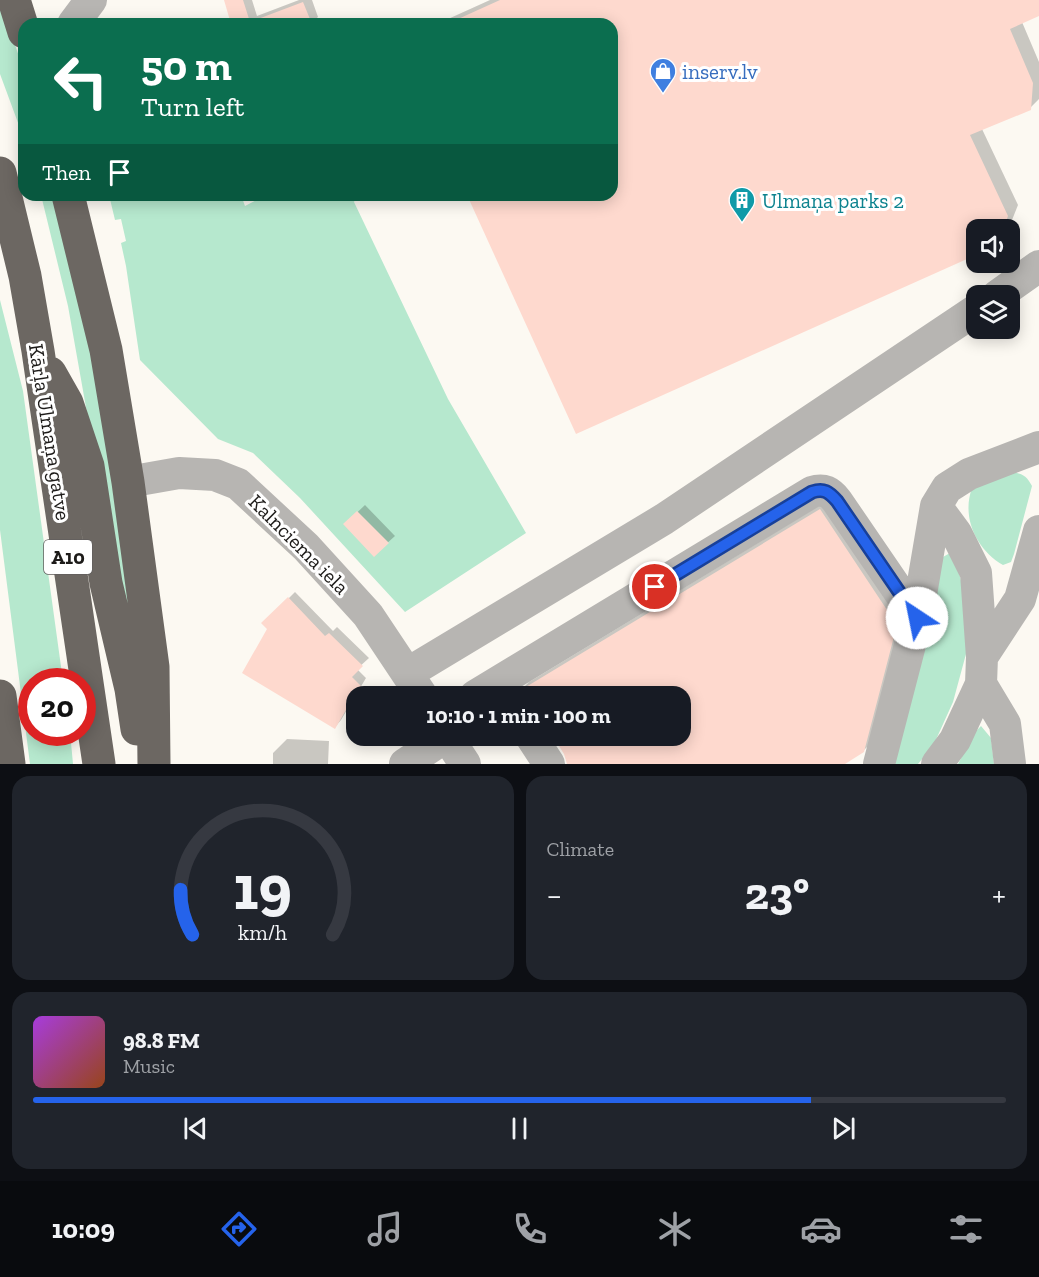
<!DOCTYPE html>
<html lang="en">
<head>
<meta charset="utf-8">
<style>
  body { margin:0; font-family:"Zilla Slab",serif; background:#20242c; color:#f1f3f6; height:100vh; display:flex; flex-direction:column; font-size:22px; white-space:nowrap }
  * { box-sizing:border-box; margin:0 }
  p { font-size:20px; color:#9ea1a6 }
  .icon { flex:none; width:33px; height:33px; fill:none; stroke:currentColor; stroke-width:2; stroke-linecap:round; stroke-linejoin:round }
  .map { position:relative; height:764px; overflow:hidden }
  .panel { display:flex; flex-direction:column; gap:12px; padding:12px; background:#0d0f14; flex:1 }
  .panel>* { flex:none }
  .guide { position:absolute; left:18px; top:18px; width:600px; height:183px; border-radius:18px; box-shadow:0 3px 15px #0003; background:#0b6e4f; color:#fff; overflow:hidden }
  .controls { position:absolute; left:966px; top:219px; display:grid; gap:12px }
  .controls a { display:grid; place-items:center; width:54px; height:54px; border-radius:12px; background:#171b24; box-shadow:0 3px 15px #0003; font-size:30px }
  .speed { position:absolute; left:18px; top:668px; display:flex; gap:12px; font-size:30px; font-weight:700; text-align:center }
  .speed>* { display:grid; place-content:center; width:78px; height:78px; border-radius:50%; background:#171b24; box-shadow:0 3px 15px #0003; line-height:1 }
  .speed .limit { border:9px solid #d22; background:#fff; color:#111 }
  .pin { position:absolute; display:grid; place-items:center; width:51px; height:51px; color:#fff; margin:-26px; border:3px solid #fff; border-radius:50%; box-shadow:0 2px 6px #0007 }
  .me { position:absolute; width:66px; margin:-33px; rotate:326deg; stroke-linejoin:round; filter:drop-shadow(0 0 4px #0008) }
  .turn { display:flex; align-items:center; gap:21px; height:126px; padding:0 24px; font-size:27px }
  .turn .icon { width:78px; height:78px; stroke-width:2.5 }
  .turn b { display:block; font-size:42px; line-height:51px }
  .then { display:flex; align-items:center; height:57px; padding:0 24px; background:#0003; gap:12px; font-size:22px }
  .big { font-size:45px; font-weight:700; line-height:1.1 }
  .panel .card { flex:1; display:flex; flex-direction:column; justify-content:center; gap:9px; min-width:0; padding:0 21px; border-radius:18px; background:#20242c }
  .panel .dial { align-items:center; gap:0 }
  .dial svg { height:156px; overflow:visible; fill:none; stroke:#363941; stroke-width:7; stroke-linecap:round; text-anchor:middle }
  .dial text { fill:#f1f3f6; stroke:none }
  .song { display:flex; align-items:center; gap:18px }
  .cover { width:72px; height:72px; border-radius:9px; background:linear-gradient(135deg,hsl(280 70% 55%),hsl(20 70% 35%)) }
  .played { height:6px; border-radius:3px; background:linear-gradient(90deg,#2563eb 80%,#363941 80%) }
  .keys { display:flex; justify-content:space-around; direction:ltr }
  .heat { display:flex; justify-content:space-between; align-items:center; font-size:33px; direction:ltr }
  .panel .tiles { flex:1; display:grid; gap:12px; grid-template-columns:1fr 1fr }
  .card:last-child { grid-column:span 2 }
  .trip { position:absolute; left:346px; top:686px; width:345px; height:60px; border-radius:18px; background:#171b24; box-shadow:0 3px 15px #0003; font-weight:700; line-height:60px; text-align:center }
  .tabs { display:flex; height:96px; justify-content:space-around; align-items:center; background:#090b0e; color:#9ea1a6 }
  .tabs .icon { width:42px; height:42px }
  .tabs .active { color:#2563eb }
  .tabs b { font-size:27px; color:#f1f3f6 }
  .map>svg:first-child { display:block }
</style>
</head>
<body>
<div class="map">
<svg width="1039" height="764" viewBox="0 0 1039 764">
  <rect width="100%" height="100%" fill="#fcf9f2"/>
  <path fill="#b6e8ce" d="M0,1L24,71V139L0,74Z
    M41,195H58L96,368L140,681L93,447L68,306Z
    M109,195H241L245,206L266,195H357L354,202L448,399L526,533L405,612L300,498L253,453L218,439L140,360L126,266L121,243L126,241L121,219L115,220Z
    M0,300L23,391L63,681H32V732H70L73,764H30L0,530Z
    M1011,472C1022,473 1027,476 1032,486L1014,554L1011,562L1003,565C977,550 961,518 972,488Z
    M950,553L956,560L969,614L966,654L953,702L934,744L918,764H889L943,557Z
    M981,726L991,738L994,764H958L974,733Z"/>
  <path fill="#0003" d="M226,0H252L257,16L299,0H312L318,17L310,24H233Z
    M490,0H1039V14L1022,22L1039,62V99L1030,108L982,129L1018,205L1008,230H976V253L576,432L468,195H612V24H437Z
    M830,499L906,614L874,740L863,751L842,764H568L565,753L553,735H681V696H520L518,693L529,682Z
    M365,505L395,536L374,555L345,524Z
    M295,592L333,631L337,627L369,658L357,669L366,678L341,720L335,727L264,623Z
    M287,739L329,741L328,764H273V753Z"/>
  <path fill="#fed9ce" d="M224,0H243L250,22L303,2L312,24H231Z
    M500,0H1039V16L1010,29L1033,83L1031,110L970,135L1008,216L1003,230H976V255L576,434L467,195H612V24H447Z
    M820,509L897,625L864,752L845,764H567L564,754L552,735H681V696H511Z
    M357,511L389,543L374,557L343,524Z
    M288,597L325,636L329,633L363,666L352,677L371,696H354L335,729L242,673L267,629L261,623Z"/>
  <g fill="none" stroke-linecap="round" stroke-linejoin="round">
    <path stroke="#b7b5b2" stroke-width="32" d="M73,24L91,0
      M997,296L1039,266
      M128,482L179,473L215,475L238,484L306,547L368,615L422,696
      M936,506L956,533L976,573L982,657
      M917,618L936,506L947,488L969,474L1039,447
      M408,673L664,519L976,310
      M981,684L1005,724L1010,764
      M475,696L812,492C824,488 830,492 837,501L917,618L879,764
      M446,735L465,764
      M530,735L549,764
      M405,764L447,736
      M937,764L955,740L981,684L982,657L1020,599L1039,531"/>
    <path stroke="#6c6762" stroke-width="33" d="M14,0L24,32
      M0,173L25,276L38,351L99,764
      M68,195L106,350L128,482L153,667L154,764
      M50,373L67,403L88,466L106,583L131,689L137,729
      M0,696L9,764"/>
  </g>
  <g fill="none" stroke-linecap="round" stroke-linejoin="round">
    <g stroke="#184099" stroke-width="15">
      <path id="route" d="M655,587L812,492C824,488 829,492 837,501L917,618"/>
    </g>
    <use href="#route" stroke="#2563eb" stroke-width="10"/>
  </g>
  <defs>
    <g id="shop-pin" transform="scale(1.35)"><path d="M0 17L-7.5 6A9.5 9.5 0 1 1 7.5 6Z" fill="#3f7fe0" stroke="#fff"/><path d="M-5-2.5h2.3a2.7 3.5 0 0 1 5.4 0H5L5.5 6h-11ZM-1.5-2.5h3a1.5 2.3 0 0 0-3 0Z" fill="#fff"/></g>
    <g id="building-pin" transform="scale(1.35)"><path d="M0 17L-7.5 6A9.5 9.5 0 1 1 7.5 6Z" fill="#0f9aa8" stroke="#fff"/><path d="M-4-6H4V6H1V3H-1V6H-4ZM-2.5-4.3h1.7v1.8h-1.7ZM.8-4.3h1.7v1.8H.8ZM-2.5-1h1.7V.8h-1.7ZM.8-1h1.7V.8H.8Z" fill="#fff"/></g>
  </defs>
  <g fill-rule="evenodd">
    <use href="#shop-pin" x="663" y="71"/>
    <use href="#building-pin" x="742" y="200"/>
  </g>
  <g text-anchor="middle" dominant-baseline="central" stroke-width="6" stroke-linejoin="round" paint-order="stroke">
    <rect fill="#fff" stroke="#615f5e" stroke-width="1.5" x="44" y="540" width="48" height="34" rx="4.5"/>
    <g font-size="20" font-weight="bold" fill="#1d1b19">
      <text x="68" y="557">A10</text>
    </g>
    <g font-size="21" fill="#366cbe" stroke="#fff" text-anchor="start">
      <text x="682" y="71">inserv.lv</text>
    </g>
    <g font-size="21" fill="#0d838f" stroke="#fff" text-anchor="start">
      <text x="762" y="200">Ulmaņa parks 2</text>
    </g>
    <g font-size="21" fill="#1d1b19" stroke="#fff">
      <text transform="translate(50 432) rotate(81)">Kārļa Ulmaņa gatve</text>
      <text transform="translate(299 544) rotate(45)">Kalnciema iela</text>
    </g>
  </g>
</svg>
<div class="controls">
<a><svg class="icon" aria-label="sound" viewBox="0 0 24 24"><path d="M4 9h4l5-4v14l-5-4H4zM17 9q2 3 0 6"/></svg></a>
<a><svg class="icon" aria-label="layers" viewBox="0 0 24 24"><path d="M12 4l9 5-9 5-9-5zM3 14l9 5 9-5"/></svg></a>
</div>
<div class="speed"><div class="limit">20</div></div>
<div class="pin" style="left:655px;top:587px;background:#d93025"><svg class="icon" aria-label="arrive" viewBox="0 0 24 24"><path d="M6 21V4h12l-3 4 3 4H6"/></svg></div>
<svg class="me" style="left:917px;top:618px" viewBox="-20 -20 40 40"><circle r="19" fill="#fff"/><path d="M0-13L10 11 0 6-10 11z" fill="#2563eb"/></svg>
<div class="trip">10:10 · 1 min · 100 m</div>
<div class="guide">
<div class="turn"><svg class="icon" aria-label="left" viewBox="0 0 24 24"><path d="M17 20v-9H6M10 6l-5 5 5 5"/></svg><div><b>50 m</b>Turn left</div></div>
<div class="then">Then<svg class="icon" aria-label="arrive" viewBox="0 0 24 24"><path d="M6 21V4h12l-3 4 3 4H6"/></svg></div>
</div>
</div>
<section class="panel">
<div class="tiles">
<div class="card dial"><svg viewBox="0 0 100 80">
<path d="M14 69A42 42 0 1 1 86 69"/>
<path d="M14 69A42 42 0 0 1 8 46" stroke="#2563eb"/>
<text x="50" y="56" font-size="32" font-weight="700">19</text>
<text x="50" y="72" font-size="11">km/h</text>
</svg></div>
<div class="card"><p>Climate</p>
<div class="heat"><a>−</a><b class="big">23°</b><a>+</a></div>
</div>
<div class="card">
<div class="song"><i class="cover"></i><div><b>98.8 FM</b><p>Music</p></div></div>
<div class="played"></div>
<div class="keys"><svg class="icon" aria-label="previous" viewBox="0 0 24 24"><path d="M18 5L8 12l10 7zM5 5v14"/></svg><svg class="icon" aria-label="pause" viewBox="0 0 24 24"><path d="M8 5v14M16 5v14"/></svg><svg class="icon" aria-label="next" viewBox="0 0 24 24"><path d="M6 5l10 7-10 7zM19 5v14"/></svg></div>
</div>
</div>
</section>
<nav class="tabs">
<b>10:09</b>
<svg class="icon active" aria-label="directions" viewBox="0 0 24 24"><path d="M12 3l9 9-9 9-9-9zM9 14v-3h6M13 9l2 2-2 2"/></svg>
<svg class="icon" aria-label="music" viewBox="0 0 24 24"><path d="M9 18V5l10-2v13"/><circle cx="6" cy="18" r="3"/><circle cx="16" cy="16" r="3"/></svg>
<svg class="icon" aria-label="phone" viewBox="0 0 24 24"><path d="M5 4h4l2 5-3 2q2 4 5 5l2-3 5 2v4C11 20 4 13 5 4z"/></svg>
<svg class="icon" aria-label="climate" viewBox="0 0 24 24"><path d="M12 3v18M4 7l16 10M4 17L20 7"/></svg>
<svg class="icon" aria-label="car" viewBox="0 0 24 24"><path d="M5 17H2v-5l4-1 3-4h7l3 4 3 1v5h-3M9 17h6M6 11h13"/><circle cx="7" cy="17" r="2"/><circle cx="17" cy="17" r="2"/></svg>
<svg class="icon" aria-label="filters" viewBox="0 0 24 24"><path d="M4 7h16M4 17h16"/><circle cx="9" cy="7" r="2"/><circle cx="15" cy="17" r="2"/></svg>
</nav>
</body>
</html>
